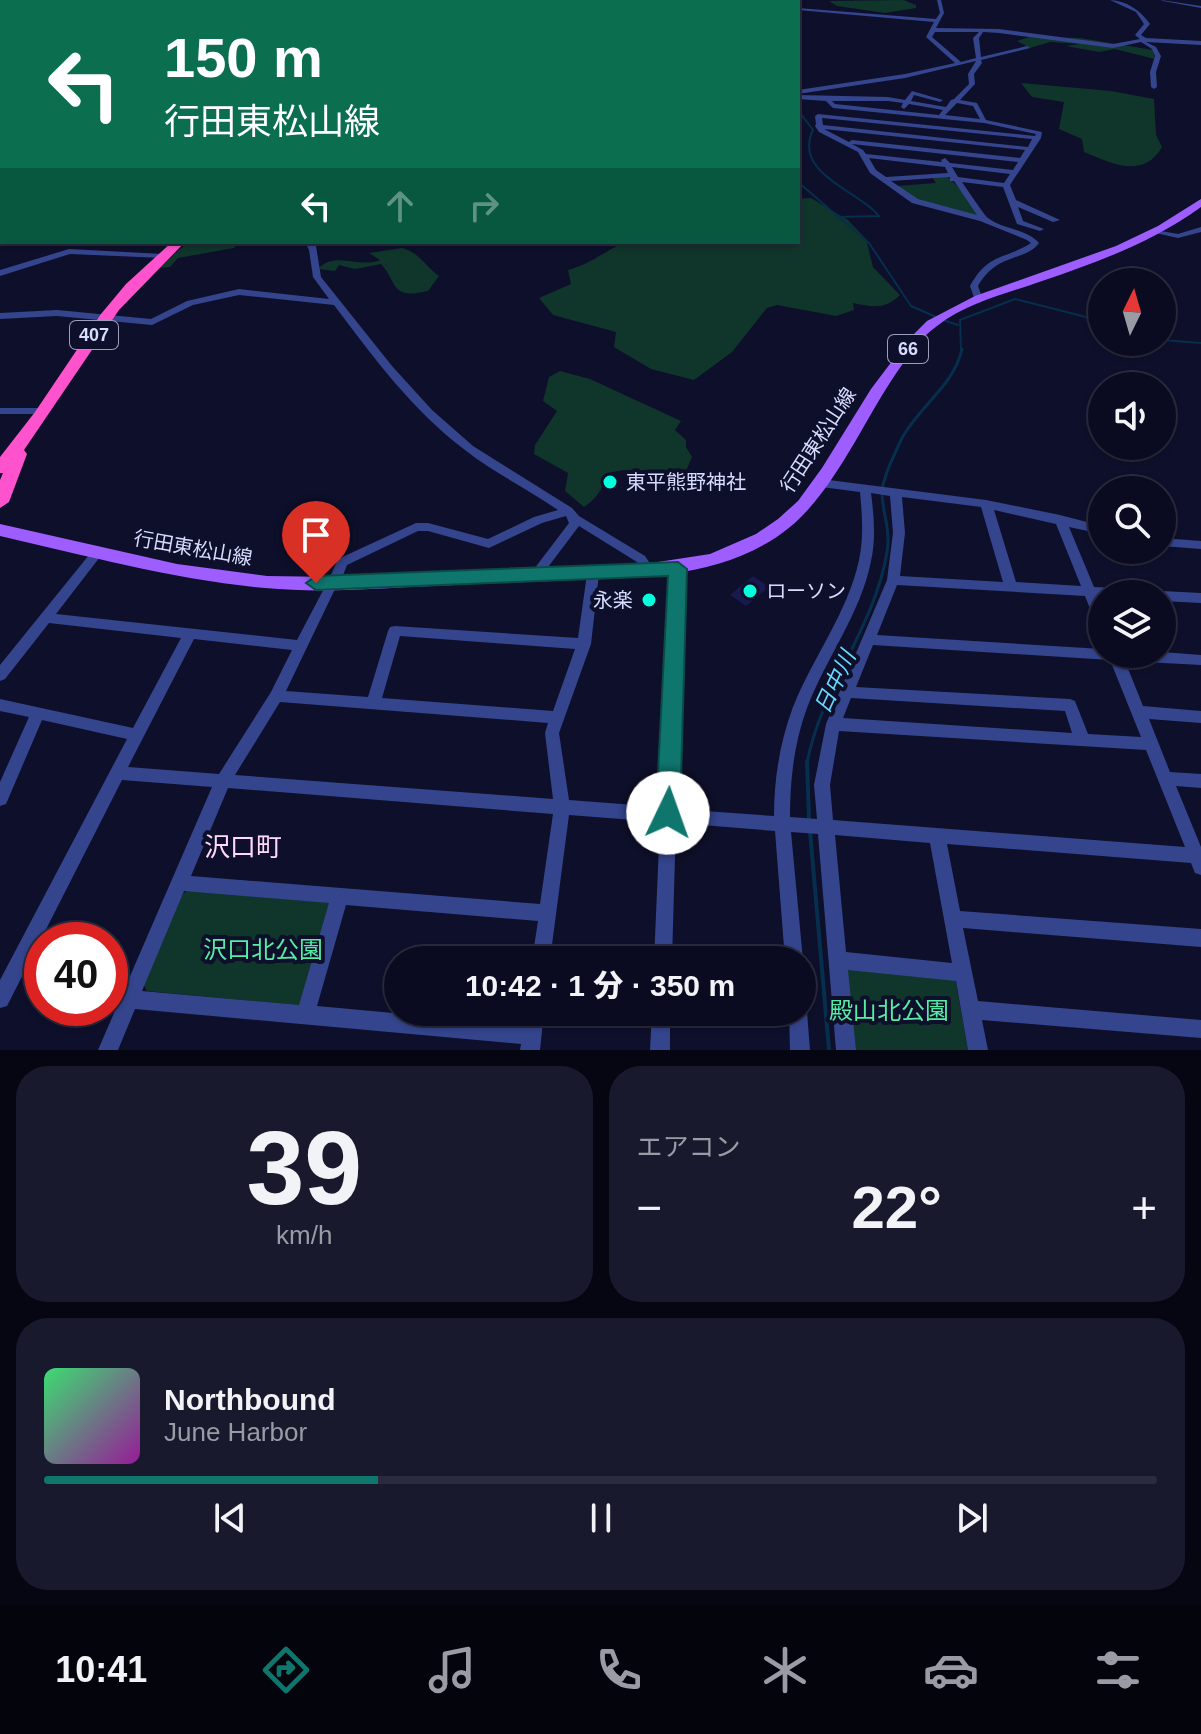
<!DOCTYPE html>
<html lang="ja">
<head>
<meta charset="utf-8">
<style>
  body { margin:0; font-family:Arial,"Noto Sans JP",sans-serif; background:#18192d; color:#f1f3f6; height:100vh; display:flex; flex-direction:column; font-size:30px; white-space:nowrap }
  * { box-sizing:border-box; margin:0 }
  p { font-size:26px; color:#999ba5 }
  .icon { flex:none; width:44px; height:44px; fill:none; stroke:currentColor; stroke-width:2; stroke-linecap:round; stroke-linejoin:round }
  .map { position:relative; height:1050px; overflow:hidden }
  .details { display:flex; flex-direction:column; gap:16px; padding:16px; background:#060612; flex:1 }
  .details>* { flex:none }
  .guide { position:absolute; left:0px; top:0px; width:800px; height:244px; box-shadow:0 2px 6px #0004,0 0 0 2px #2a2b3e; background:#0b6e4f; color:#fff; overflow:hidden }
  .needle { width:52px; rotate:5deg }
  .buttons { position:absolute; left:1088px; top:268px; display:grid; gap:16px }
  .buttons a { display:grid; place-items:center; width:88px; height:88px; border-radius:50%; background:#0a0b20; box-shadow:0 2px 6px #0004,0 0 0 2px #2a2b3e; font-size:40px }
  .speed { position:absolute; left:24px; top:922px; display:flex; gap:16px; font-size:40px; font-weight:700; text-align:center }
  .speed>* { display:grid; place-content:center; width:104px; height:104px; border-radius:50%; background:#0a0b20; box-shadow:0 2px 6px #0004,0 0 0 2px #2a2b3e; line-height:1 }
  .speed .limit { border:12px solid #d22; background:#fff; color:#111 }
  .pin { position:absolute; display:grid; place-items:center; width:68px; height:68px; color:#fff; margin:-82px -34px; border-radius:50% 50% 50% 0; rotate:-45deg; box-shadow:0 0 8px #0007 }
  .pin .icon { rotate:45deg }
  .me { position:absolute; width:88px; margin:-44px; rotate:3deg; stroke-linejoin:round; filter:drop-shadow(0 0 6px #0008) }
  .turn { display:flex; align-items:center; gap:28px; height:168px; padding:0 32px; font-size:36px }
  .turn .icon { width:104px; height:104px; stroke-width:2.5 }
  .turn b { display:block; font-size:56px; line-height:68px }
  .lanes { display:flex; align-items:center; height:76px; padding:0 32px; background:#0003; justify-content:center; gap:40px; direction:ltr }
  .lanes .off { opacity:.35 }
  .big { font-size:60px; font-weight:800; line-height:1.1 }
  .details .widget { flex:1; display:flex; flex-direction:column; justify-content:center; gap:12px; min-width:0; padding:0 28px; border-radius:32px; background:#18192d }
  .details .dial { align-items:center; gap:0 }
  .dial b { font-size:104px; line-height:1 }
  .song { display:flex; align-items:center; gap:24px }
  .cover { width:96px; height:96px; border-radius:12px; background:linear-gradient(135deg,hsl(140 70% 55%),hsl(300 70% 35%)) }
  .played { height:8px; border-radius:4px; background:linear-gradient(90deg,#0f766e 30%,#2a2b3e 30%) }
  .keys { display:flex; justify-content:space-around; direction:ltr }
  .heat { display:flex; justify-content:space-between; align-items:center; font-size:44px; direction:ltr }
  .details .tiles { flex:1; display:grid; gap:16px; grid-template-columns:1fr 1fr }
  .widget:last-child { grid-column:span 2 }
  .trip { position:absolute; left:384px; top:946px; width:432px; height:80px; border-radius:40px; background:#0a0b20; box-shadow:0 2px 6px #0004,0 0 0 2px #2a2b3e; font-weight:800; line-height:80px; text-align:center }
  .menu { display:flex; height:128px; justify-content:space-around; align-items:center; background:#04040d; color:#999ba5 }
  .menu .icon { width:56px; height:56px }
  .menu .selected { color:#0f766e }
  .menu b { font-size:36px; color:#f1f3f6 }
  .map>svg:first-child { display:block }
</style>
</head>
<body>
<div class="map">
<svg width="1201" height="1050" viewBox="0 0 1201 1050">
  <rect width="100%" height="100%" fill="#0e0f2a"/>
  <path fill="#10352b" d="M904,0L916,5V8L885,13L837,6L829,1Z
    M1029,37L1080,38L1153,50L1155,59L1115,49L1099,52L1066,46L1080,44L1050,42L1030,48L1017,41Z
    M1021,83L1111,91L1154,99L1156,135L1162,147C1143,180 1111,163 1084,152L1082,139L1059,129L1064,102L1032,97Z
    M932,177H948L967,196L978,216L913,198L897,186L936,183Z
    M811,198L848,220L866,239L873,267L900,295C885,310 872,307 853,303L854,310L836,316L777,305L767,308L732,352L694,380L651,369L614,347L616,332L553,315L539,298L571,284L568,270C591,264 604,251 626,242H798V199Z
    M189,242H239L234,248L178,258L170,267L158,268Z
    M402,248C419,252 425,266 439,276L428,291C389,300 398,282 381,264L355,269L339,265L335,271L318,269C335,250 359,269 380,260L369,253Z
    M560,371L590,379L681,421L675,430L686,440V447L692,457L686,471L670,474L663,487L638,481L624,470L608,473C602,488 598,498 584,507L565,491L568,473L534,454L535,445L557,411L543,401L549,377Z
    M189,890L333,903L303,1006L147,991L143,984L180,895Z
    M845,966L955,977L968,1050H854Z"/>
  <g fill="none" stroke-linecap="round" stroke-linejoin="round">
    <path stroke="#052f4c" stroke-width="2" d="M590,0L593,2
      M798,110L813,130C792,174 860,191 879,216L838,217
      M798,182L869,243L911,306L936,317
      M943,320L958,325
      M1162,340L1201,343
      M961,351L960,320L1015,299L1102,321"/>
    <path stroke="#052f4c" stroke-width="3" d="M807,763C821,688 875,627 887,552C891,530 882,512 882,491C883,477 895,453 901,440C918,407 954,386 962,349"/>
    <path stroke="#052f4c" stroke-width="4" d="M807,761L809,819
      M810,831L829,1050"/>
    <path fill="#052f4c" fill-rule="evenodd" d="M177,0H186L176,2Z
      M0,99H2L0,106Z"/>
  </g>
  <path fill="#18194d" d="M753,576L769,587L746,606L730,595Z"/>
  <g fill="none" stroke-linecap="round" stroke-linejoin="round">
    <path fill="#34458e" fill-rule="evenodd" d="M937,0H941L944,13L936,28L999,29L1113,44L1140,39L1135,35L1144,24L1136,12L1110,0C1127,1 1140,10 1150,24L1141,35L1146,38L1201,41V45L1146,42L1156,47L1161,56L1156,72L1157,87L1154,89L1151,87L1150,72L1155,56L1152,49L1141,42L1113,48L999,33L983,32L979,38L981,57L1027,46L1030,48L981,60L982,63L974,74L975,84L960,100L977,103L986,120L1042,132L1041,138L1010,185L1016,200L1060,220L1053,222L1018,207L1023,221L1044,229L1040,231L1017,224L1003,187L962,182C967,189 984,215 988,218C1003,230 1026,228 1039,243C1025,262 997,252 978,286L983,300L979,303L975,300L970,286C988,253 1004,260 1031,243L1027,240L980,221L912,203L870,173L858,152L819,132L815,126L816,124L815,116L818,114L1035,136L1036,134L984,123L833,108L826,101L798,99V95L888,97L905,100L912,91L943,100L940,102L914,95L911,101L946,107L951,100L954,99L969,84L968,74L976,61L905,78L798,94V90L905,74L955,63L926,37L934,22L798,10V8L936,19L940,13ZM935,32H979L973,38L976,58L961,62L932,37ZM832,101H888L903,103L901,107L904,109L909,104L943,110L939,115L835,104ZM957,103L973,106L980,119L945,115ZM822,118L1032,139L1028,147L823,125ZM824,129L1025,150L1020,158L852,140L849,142ZM852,144L1018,162L1013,170L950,163L945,158L941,160L942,162L866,154L863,150ZM869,158L945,167L948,173L886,177L876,170ZM952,167L1010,174L1004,183L958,177ZM950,177V181H954L977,215L918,199L891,181Z
      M1161,0L1201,6V8L1163,1Z
      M2,103V107L0,108V104Z
      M1201,227V232L1178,238L1151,232L1155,230L1178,234Z
      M305,242H313L316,246L321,277L392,366L432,410L473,446L572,508L579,516L645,556L655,571L653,574H645L637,562L579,526L539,579H531L529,576L531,573L569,523L566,516L542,523L489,548L428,531H418L347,565L340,583L336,587L286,691L368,697L388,631L390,627L395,626L578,638L587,574L589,571H597L599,574L591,644L559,733L569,800L661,807L672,569L674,566H682L684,569L677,809L774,816C774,778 780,742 793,707C813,657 848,612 859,560C864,537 862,514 860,492L821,487L815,483L817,480L821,479L986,500L1060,515L1102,526V534L1069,527L1094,587L1134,589L1139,591L1140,594H1102V597H1098L1102,606V627L1097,626L1085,596L897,585L877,635L1102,649V654H1162V652L1201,655V665L1125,661L1143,706L1201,711V723L1149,719L1170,772L1201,774V788L1176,786L1201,847V875L1195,873L1191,863L947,844L960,911L1201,929V947L963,928L978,1001L1201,1020V1038L982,1020L988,1050H968L956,981L848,970L856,1050H836L818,834L791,832L803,960L802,962V960H785L775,831L676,823L672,960H654L660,822L569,815L550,960H532L538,921L346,905L317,1006L524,1025L526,1012H544L540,1050H520L521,1044L135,1009L118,1050H98L212,787L122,780L7,1006L0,1008V980L127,739L42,720L6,804L0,806V782L29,717L0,711V699L133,728L181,638L49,623L5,679L0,681V665L93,550H101L103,553L56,614L297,640L329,579L338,559L416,523H428L488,539L534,517L558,510C528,489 494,473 465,450C413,411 373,357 334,305L239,295L193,305L152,325L57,316L0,319V313L57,310L151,319L187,301L239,289L329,299L313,277L309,250ZM871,493L890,496L893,533L887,580L826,724L814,785L817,819L790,817C790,780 794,743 807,708C826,658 861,613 871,561C876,539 874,516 871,493ZM902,497L981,507L1003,582L900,576L905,533ZM994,510L1056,524L1081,586L1016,582ZM400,636L575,649L553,711L382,698ZM194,639L292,650L271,692L219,774L128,767ZM873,645L1110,660L1141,737L1088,734L1075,701L1070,699L856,687ZM851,698L1065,711L1072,733L843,718ZM280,702L548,723L545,733L553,799L235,775ZM839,731L1146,750L1185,847L833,820L830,785ZM228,788L553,814L540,904L191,876ZM835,835L930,843L952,963L846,952ZM184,891L329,903L299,1005L142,991Z
      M69,249L163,254L167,256L163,258L70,254L0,276V270Z
      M0,408H45L50,411L45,414H0Z
      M1162,538L1201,541V549L1162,546Z
      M1162,591L1201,593V603L1162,601V594H1157Z
      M802,1004L805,1005L807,1012L810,1050H790L789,1012H802Z
      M652,1012H670V1050H650Z"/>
    <path fill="#9e5eff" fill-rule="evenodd" d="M1201,199V207C1153,242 1098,262 1042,281C1006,294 968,302 937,326C920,338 909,355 897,372C864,420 835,490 790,527C729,577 645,578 570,580C532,582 493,583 455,585C392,587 328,594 265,588C176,580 88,556 0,536V524L177,564L267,576L334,577L632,566L710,554L756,534L778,519L798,501L822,468L871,389L908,340L927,321L975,296L1116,246L1158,226Z"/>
    <path fill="#ff52cd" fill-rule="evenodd" d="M350,0H358L349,2Z
      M172,242H185L119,310L24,450L27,454L9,502L0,508V480L3,473H0V457L35,412L101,314L126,284Z"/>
  </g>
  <path fill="#0f766e" stroke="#0a4d48" stroke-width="2" d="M678,562L687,569L680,813L676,821L668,824L659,821L656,813L668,576L316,590L306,583L316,576Z"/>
  <g fill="#03ffde" stroke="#0e0f2a" stroke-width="3">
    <circle cx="610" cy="482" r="8"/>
    <circle cx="750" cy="591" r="8"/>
    <circle cx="649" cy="600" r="8"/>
  </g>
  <g text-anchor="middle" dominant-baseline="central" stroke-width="8" stroke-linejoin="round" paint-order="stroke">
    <g fill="#0e0f2a" stroke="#9b9ebf" stroke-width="2">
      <rect x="70" y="321" width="48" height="28" rx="6"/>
      <rect x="888" y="335" width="40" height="28" rx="6"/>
    </g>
    <g font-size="18" font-weight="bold" fill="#d7dcff">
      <text x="94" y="335">407</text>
      <text x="908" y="349">66</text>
    </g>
    <g font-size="20" fill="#d7dcff" stroke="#0e0f2a">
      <text transform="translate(818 440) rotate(-57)">行田東松山線</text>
      <text transform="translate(193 548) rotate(10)">行田東松山線</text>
    </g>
    <g font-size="20" fill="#d7dcff" stroke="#0e0f2a" text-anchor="start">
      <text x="626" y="482">東平熊野神社</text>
      <text x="766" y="591">ローソン</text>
      <text x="633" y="600" text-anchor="end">永楽</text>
    </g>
    <g font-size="22" font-style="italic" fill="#65dbff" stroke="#0e0f2a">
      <text transform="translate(835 682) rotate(-65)">日中川</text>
    </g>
    <g font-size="24" fill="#56eca4" stroke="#0e0f2a">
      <text x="263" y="949">沢口北公園</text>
      <text x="889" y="1010">殿山北公園</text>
    </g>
    <g font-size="26" fill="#ffd9fa" stroke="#0e0f2a">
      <text x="243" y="847">沢口町</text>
    </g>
  </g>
</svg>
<div class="buttons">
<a><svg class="needle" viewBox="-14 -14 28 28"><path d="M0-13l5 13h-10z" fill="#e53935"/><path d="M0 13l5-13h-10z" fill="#999ba5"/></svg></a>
<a><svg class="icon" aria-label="sound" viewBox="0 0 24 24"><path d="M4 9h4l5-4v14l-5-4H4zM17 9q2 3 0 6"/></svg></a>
<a><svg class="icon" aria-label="search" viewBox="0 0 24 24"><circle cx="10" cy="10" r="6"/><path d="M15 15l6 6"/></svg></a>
<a><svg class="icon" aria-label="layers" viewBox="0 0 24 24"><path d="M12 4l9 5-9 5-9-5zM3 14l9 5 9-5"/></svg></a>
</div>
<div class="speed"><div class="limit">40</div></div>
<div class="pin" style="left:316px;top:583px;background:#d93025"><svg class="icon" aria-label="arrive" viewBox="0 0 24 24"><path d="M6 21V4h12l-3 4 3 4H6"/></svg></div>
<svg class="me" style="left:668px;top:813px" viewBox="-20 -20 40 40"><circle r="19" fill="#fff"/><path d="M0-13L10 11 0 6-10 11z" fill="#0f766e"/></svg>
<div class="trip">10:42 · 1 分 · 350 m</div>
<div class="guide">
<div class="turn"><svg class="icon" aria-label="left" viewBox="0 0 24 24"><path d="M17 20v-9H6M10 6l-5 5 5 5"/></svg><div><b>150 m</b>行田東松山線</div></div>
<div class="lanes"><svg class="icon" aria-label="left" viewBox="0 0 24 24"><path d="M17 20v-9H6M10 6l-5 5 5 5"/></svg><svg class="icon off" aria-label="ahead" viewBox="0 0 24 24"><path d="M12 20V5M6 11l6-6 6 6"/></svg><svg class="icon off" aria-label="right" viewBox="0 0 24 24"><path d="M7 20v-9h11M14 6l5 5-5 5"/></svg></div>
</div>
</div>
<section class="details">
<div class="tiles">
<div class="widget dial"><b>39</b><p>km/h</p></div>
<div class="widget"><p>エアコン</p>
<div class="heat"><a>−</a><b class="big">22°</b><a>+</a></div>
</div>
<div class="widget">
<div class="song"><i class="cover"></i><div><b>Northbound</b><p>June Harbor</p></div></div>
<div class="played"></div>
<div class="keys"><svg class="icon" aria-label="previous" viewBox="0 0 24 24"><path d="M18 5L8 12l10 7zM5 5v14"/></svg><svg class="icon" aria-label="pause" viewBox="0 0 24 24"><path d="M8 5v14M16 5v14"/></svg><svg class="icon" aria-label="next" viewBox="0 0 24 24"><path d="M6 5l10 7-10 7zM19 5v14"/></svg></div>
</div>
</div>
</section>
<nav class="menu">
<b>10:41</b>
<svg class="icon selected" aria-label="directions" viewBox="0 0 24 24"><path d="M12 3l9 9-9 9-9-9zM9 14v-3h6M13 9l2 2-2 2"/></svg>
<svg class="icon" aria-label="music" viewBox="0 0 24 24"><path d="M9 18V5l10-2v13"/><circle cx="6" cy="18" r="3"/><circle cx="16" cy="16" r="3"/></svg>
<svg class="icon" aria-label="phone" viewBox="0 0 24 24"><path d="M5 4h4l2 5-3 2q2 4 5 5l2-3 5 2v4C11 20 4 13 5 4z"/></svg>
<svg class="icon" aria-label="climate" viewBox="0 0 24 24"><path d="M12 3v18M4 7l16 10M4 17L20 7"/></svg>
<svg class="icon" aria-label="car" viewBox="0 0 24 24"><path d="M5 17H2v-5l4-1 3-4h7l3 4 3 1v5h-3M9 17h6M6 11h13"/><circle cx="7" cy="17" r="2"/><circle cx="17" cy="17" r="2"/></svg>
<svg class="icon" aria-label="filters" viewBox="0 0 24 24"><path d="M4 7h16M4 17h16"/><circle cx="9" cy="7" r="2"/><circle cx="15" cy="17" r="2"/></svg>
</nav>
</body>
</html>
